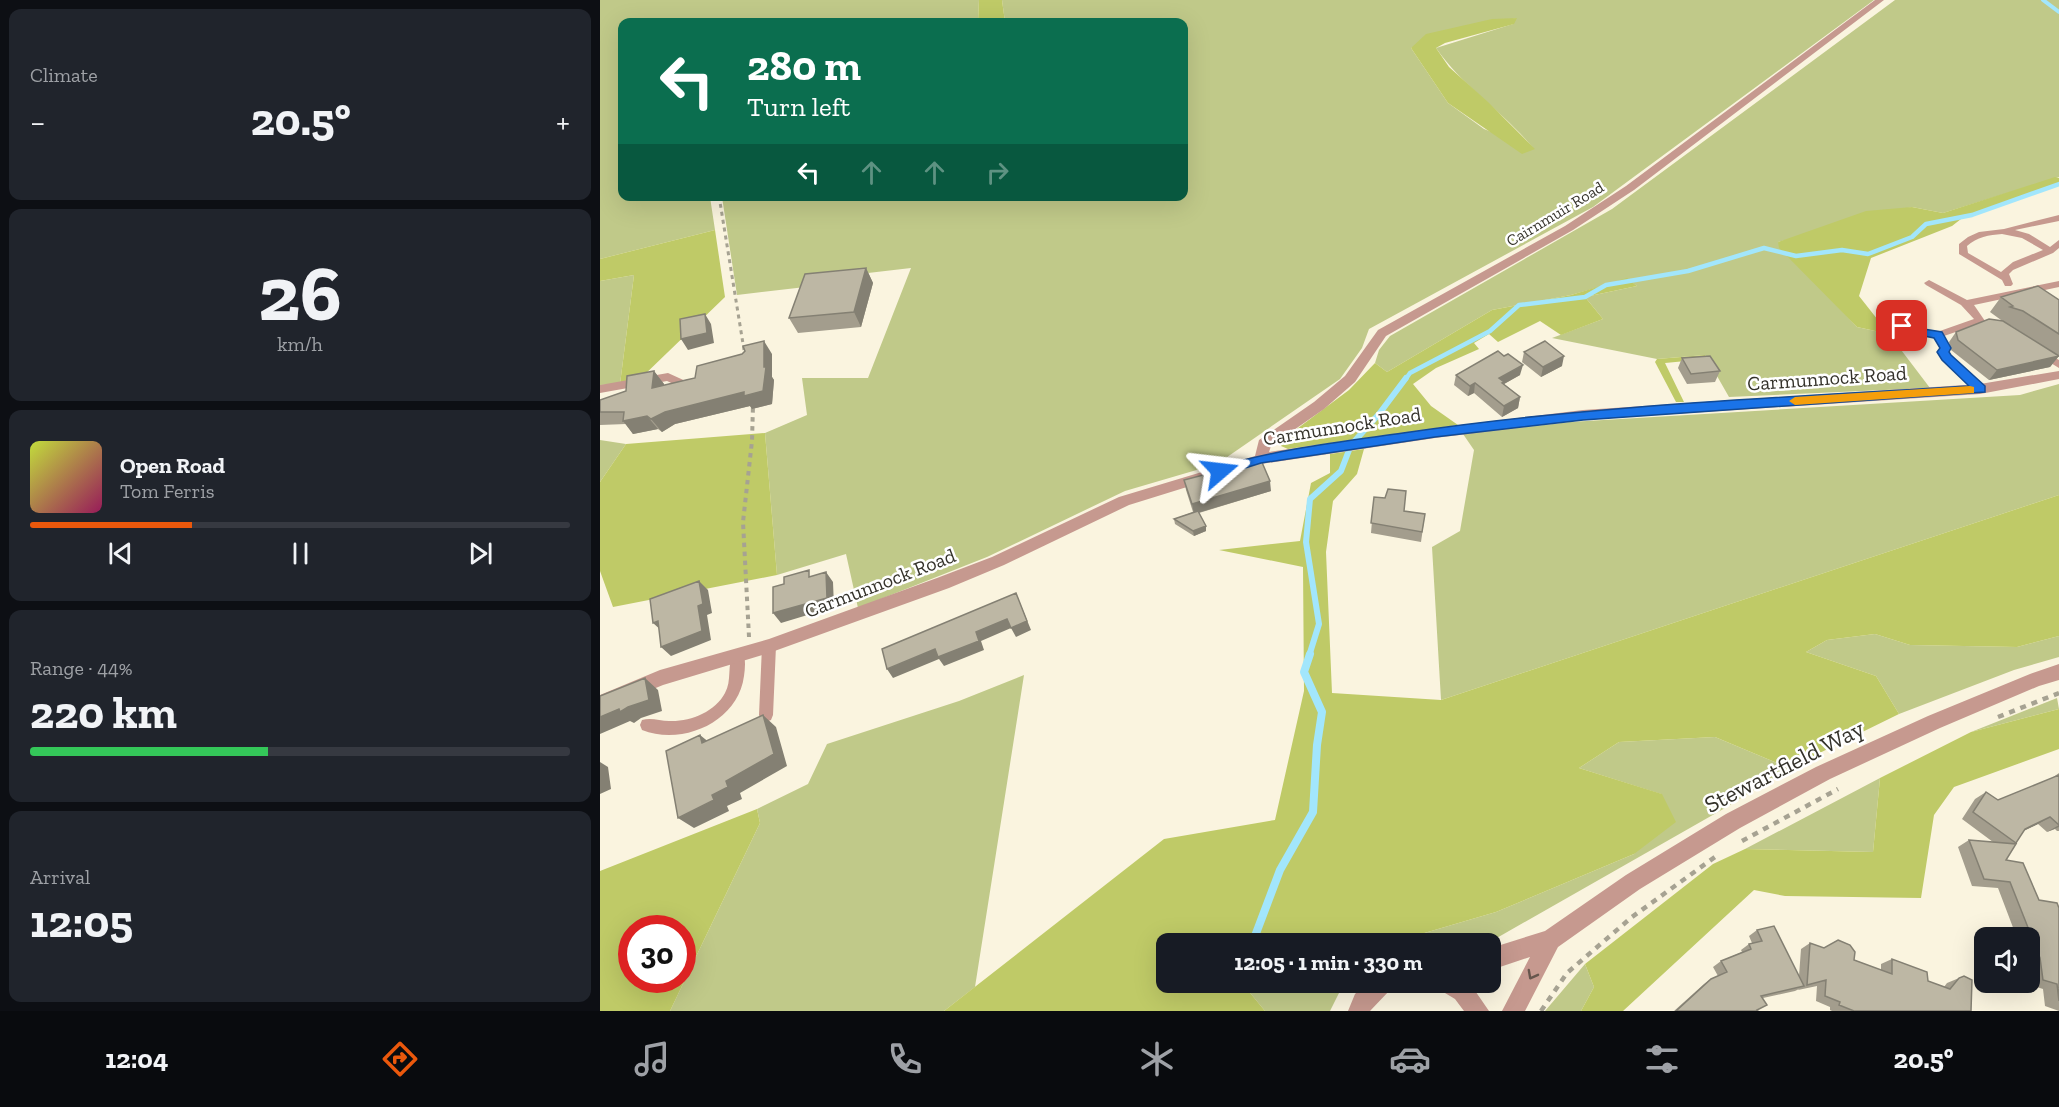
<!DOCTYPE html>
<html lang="en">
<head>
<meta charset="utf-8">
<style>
  body { margin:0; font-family:"Zilla Slab",serif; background:#20242c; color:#f1f3f6; height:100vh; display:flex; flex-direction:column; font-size:22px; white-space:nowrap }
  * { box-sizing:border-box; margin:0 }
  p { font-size:20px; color:#9ea1a6 }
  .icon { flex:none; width:33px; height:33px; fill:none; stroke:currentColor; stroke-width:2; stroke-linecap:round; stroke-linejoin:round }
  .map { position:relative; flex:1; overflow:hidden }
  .panel { display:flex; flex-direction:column; gap:9px; padding:9px; background:#0d0f14; width:600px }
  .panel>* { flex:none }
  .hud { position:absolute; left:18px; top:18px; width:570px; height:183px; border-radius:12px; box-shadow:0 6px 24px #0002; background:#0b6e4f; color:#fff; overflow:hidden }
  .buttons { position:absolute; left:1374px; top:927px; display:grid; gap:12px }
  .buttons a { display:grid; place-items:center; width:66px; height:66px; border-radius:12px; background:#171b24; box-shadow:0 6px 24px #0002; font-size:30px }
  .speed { position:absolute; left:18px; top:915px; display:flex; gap:12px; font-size:30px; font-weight:700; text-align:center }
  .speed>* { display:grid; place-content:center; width:78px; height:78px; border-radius:50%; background:#171b24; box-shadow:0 6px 24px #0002; line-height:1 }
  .speed .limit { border:9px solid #d22; background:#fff; color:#111 }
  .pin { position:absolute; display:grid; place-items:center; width:51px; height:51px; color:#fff; margin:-26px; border-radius:12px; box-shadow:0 3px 9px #0006 }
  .me { position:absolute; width:66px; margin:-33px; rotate:73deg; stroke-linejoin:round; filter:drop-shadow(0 0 4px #0008) }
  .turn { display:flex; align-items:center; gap:21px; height:126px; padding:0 30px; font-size:27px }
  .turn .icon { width:78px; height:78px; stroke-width:2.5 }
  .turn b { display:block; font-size:42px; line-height:51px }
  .lanes { display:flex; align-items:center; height:57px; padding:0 30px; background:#0003; justify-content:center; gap:30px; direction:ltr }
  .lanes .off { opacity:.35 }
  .big { font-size:45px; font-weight:800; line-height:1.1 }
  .panel .card { flex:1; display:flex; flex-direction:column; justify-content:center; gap:9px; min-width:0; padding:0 21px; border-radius:12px; background:#20242c }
  .panel .dial { align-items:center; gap:0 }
  .dial b { font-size:78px; line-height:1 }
  .song { display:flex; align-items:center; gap:18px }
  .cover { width:72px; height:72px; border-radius:9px; background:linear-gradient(135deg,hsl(70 70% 55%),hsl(330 70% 35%)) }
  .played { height:6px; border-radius:3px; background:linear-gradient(90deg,#ea580c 30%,#363941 30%) }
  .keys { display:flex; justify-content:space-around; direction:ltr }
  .heat { display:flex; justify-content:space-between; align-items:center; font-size:33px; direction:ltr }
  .charge { height:9px; border-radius:4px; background:linear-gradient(90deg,#34c759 44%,#363941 0) }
  .trip { position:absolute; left:556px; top:933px; width:345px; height:60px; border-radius:12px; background:#171b24; box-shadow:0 6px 24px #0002; font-weight:800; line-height:60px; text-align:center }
  .menu { display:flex; height:96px; justify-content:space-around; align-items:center; background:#090b0e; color:#9ea1a6 }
  .menu .icon { width:42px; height:42px }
  .menu .on { color:#ea580c }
  .menu b { font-size:27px; color:#f1f3f6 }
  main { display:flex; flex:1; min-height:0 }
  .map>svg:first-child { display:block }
</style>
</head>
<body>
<main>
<section class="panel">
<div class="card"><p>Climate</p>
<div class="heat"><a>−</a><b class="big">20.5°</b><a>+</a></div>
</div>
<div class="card dial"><b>26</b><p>km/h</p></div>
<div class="card">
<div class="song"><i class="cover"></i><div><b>Open Road</b><p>Tom Ferris</p></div></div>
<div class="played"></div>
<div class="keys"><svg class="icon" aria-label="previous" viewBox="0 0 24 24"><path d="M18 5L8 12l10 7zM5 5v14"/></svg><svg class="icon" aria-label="pause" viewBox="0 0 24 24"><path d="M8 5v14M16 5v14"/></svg><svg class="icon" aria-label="next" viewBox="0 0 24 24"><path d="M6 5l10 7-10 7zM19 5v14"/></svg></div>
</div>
<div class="card"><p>Range · 44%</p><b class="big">220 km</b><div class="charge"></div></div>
<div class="card"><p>Arrival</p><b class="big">12:05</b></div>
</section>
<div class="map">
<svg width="1459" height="1011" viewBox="0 0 1459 1011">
  <rect width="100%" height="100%" fill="#faf4df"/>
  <path fill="#c0c989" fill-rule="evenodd" d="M0,0H379L378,22H22V196L110,197L115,230L0,259Z
    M402,0H1274L993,207L769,329L762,348L740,379L617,464L525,491L387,557L258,608L246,554L177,575L165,433L207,415L202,378H268L311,268L225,278L214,286L137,295L122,197L584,196V22H405ZM916,18L913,24L836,48C863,87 905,113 934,149L884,129L848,103L811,48Z
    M1295,0H1459V177L1343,213L1312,207L1178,242L1257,327L1289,334L1330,388L1129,397L1105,355L1057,359L952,338L1003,319L985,297L1037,286L1027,279L971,295L892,310L787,372L775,363L779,350L790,336L1012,209Z
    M34,275L20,384L0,385V281Z
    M1459,384V495L841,700L832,547L860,531L874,450L863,434L970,422L1420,395Z
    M0,440L26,444L0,482Z
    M1275,634L1310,645L1417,647L1459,636V657L1414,670L1299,714L1276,676L1206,652L1227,640Z
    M424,675L375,987L344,1011H70L160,823L157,809L208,784L227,744L359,701Z
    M1457,698L1459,709L1371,732Z
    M1115,737L1189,768L1125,808L888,943L663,944L804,939L896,912L1034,854L1061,794L979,768L1019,742Z
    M1280,778L1273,852L1145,849Z
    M985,964L994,987L981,1011H945Z
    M642,983H744L730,1011H665Z"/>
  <path fill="#bfca67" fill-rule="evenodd" d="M379,0H402L405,22H378Z
    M917,18L914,24L845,43L836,48L849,67L888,102L935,149L922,154L848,103L811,48L826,34L892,19Z
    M1455,177L1459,178V184L1361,219L1352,226L1271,258L1259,296L1289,334L1257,327L1179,248L1178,242L1266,211L1312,207L1343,213Z
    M115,230L125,297L39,380L20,384L34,275L0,281V259Z
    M1027,278L1037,286L985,297L1003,319L961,335L940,321L898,342L889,334L874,343L879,349L836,368L813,384L831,406L858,425L688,449L681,446L682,440L749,390L775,363L787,372L892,310L971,295Z
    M1105,355L1107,359L1065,363L1084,402H1076L1055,362L1057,359Z
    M165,433L177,575L13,607L0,571V482L26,444Z
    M764,449L757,474L733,501L726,552L732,693L841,700L1459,495V636L1417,647L1310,645L1275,634L1227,640L1206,652L1276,676L1299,714L1189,768L1115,737L1019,742L979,768L1062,794L1076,822L1034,854L896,912L804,939L567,944V982L642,983L665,1011H344L564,839L675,820L704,691L703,567L619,550L700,541L711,483L730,473V454Z
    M1459,709V749L1354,787L1334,815L1321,898L1185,896L1154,890L1023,1011H981L994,987L985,964L1113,864L1145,849L1273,852L1280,778L1371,732Z
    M157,809L160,823L70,1011H0V871ZM32,928H82V980H32Z"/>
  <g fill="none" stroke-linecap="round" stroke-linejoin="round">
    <path stroke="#a2e6fc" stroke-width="4" d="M1443,0L1459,12"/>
    <path stroke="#a2e6fc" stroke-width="4.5" d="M805,380L810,373L890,331L919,305L985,297L1006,285L1088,271L1164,248L1196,256L1242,250L1268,254L1312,237L1326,224L1372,215L1459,184"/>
    <path stroke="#a2e6fc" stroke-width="6" d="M709,656L719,624L706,542L710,499L741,471L751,445L779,414L806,378"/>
    <path stroke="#a2e6fc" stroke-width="8" d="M652,944L680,870L713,812L717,745L722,712L704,672L710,654"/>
    <path stroke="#a6a292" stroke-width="3" stroke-dasharray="4 4" stroke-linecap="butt" d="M119,196L145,356"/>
    <path stroke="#a6a292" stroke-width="4" stroke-dasharray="4.5 4.5" stroke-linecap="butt" d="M149,637L143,522L152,441L153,405"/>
    <path stroke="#a6a292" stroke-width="4.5" stroke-dasharray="6 6" stroke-linecap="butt" d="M1398,717L1459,693
      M1142,841L1238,789
      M941,1011L967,973L1032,917L1115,857"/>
    <path fill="#c6998f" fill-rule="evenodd" d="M1459,215V221L1415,230L1429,234L1450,247L1459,240V248L1453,253L1413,270L1409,274L1413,284L1411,286H1405L1402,280L1359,254V244L1368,237L1379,232L1404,229ZM1402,234L1422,238L1443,250L1413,262L1401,272L1368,253L1367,246C1377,237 1389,235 1402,234Z
      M1329,280L1367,300L1459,281V287L1374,305L1385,321L1398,324V328L1376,325L1344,336L1350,348L1348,352L1350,355L1384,386L1385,389L1384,392H1376L1342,359L1338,352L1340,348L1334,338L1304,332L1295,322L1300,319L1311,327L1337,332L1374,319L1361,305L1326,285L1324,283Z
      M1440,349L1459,360V368L1436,354L1435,352Z
      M68,373L90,383H97L98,386L91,392L67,381L0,393V385Z
      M169,640L174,642L176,646L173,715L171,720L166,722L161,720L159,715L162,646L164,642Z
      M138,651L143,653C146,660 145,668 144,676C138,722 83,746 42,730L40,725L42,720C51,717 60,721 69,721C90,722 115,712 125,693C132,681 127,665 133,653Z"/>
    <path fill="#c6998f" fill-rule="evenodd" d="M1275,0H1284L1034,190L973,230L786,336L755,382L724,409L671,446L669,452L835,428L983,410L1380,384L1459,371V379L1380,394L983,420L835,438L661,464L529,505L404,565L349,588L169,653L63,685L0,711V695L60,670L169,639L337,578L392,557L519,497L655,456L659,440L714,402L745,376L778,330L965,226L1026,186Z"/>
    <path fill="#c6998f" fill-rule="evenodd" d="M1459,664V680L1439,686L1340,728L1230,779L1140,828L1040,889L958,947L925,1011H902L930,957L891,970V948L945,931L1026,875L1126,814L1216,767L1328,716L1430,674Z
      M767,982H793L790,990L770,1011H748L755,994Z
      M837,982H869L889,1011H864L855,999L840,990Z"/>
  </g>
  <path fill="#a39d8d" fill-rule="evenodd" d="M266,268L273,283L261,327L198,333L189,318Z
    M1401,297L1459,300V357H1458L1450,367L1389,380L1351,350L1349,342L1356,332L1400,321L1401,320L1390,312ZM1409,325L1412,326L1441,345Z
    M924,352L962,366L941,377L922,362Z
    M172,354V377L174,380L172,404L152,409L150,406L75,424L62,432L58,429L33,434L26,424L0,425V400L26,391L54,371L64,384V385L95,378Z
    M1082,358L1120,371L1115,382L1087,384L1078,368Z
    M856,375H920L904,384L920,397L918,408L902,417L874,393L868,396L854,385Z
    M584,480L671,491L599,513L606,531L594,536L575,524L574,519L593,512L586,490Z
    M774,497L804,511L825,514L821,542L771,533Z
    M1459,773V831H1457L1455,829L1447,832L1438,824L1423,831L1406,860L1439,900L1459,908V1011L1445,1006L1443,989L1430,985V938H1417L1398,888L1372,886L1358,847L1369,840L1393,842L1362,819L1375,799L1386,792L1398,800L1452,778Z
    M1157,930L1199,976L1201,949L1210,943L1281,970V964L1292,959L1328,981L1344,987L1347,983L1364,976L1371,1011H1232L1230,1010V1007L1216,1001L1217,986L1198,990L1199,989L1195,991L1163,998L1158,1011H1074L1104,984L1111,979L1118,976L1113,967L1121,961L1142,952L1141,950L1149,944L1152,943L1149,936Z"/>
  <path fill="#848073" d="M266,268L273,283L261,327L254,312Z
    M105,314L111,324L114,343L88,350L81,339Z
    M164,341L172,354V377L174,380L172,404L152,409L150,406L75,424L62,432L51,419L65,412L164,367Z
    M964,356L962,366L941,377L943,367Z
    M1459,356L1450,367L1389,380L1397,370Z
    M923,365L920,375L904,384L902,392L899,378Z
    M54,371L64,384L62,401L52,388Z
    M875,383L874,393L868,396L870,386Z
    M920,397L918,408L902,417L904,406Z
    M47,416L58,429L33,434L23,421Z
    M670,481L671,491L594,514L592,504Z
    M606,526V531L594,536L593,531Z
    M226,572L233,582L234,607L181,623L173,613Z
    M99,581L108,590L112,613L107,615L111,640L71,656L61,647L98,606Z
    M416,593L431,630L416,637L411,628L381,641L384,650L344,666L339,659L293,678L287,669L376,632Z
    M58,621L63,632L53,623Z
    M45,678L58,690L62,711L41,718L34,723L30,721L0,734V717Z
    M163,715L176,727L187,766L140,793L142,799L127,806L129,811L94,828L78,818L112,795L126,781Z
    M100,735L115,747L102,743Z
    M0,762L8,767L11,789L0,794Z
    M1450,817L1438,824L1413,836L1425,829Z
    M1459,825V827L1447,832Z"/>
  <path fill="#bdb7a4" stroke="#848073" stroke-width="1.5" d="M266,268L254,312L189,318L205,274Z
    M1438,286L1459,300V334L1423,311L1410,307L1413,306L1401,297Z
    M105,314L107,333L81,339L80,319Z
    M1389,319L1403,321L1459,356L1397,370L1358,340L1356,332Z
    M164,341V367H166L163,391L144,396V392L65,412L51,419L47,416L23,421L24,412H0V400L26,391L27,376L54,371L52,388L86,380L95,378L97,366L142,354L145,351L143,346Z
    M945,341L964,356L943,367L924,352Z
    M898,351L904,356L908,354L923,365L899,378L904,382L902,383L920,397L904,406L875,383L870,386L856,375Z
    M1110,356L1120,371L1091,374L1082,358Z
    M661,460L670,481L592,504L584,480Z
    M788,489L806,491L804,511L825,514L822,532L771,523L774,497L785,498Z
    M598,511L606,526L593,531L574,519Z
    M209,570V577L226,572L227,598L173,613V587L184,584V577Z
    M99,581L103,604L98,606L102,631L61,647L58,621L53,623L50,599Z
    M416,593L427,621L411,628L407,619L376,632L379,641L338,657L335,649L287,669L282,649Z
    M45,678L49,700L28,707L20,712L19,709L0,717V696Z
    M163,715L174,754L126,781L128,787L112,795L114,800L78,818L66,751L100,735L102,743Z
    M1459,775V825L1450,817L1425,829L1416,843L1373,812L1386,792L1398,800Z
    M1369,840L1416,844L1406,860L1423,863L1439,900L1457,903L1459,908V1001L1457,984L1443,980L1440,958L1410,882L1384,879Z
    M1174,926L1204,986L1161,996L1167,1005L1157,1010L1158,1011H1076L1111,979L1127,972L1121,961L1151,949L1149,944L1162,941L1157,930Z
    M1238,940L1250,945L1255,952L1254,960L1292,974V959L1327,972L1328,981L1350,989L1359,978L1364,976L1372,980L1371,1011H1254L1239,1005L1240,1002L1225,996L1226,980L1207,985L1210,943L1224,948Z"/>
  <defs><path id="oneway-chevron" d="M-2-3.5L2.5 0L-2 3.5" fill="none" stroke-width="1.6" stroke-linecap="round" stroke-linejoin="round" transform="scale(1.5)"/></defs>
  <use stroke="#67564d" href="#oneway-chevron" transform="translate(932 975) rotate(118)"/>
  <path fill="#1a73e8" stroke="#114b97" stroke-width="1.5" d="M1302,322L1311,327L1342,332L1351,348L1349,352L1351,355L1385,386V392L983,420L835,437L661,463L620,476L613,471L615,468C677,449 740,442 803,433C990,405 1180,398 1369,386L1342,360L1337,352L1340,348L1334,338L1304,332L1296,326Z"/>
  <path fill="#f59e0b" d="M1370,386L1374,387V393L1195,405L1189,401L1195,397Z"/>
  <g text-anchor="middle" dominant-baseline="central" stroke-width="5" stroke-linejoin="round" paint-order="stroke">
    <g font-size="16" fill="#34322a" stroke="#fff">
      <text transform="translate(955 214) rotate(-31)">Cairnmuir Road</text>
    </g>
    <g font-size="20" fill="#34322a" stroke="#fff">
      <text transform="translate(1227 378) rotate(-4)">Carmunnock Road</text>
      <text transform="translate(742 426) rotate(-9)">Carmunnock Road</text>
      <text transform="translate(280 583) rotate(-21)">Carmunnock Road</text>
    </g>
    <g font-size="24" fill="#34322a" stroke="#fff">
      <text transform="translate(1184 766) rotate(-27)">Stewartfield Way</text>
    </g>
  </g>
</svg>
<div class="buttons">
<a><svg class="icon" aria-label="sound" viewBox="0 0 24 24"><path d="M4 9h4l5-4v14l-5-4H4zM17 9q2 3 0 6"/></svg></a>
</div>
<div class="speed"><div class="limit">30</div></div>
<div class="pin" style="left:1302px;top:326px;background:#d93025"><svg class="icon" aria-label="arrive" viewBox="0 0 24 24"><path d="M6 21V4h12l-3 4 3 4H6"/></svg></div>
<svg class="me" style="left:620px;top:471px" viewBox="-20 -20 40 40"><path d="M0-17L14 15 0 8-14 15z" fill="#1a73e8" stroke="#fff" stroke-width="4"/></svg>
<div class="trip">12:05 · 1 min · 330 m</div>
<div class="hud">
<div class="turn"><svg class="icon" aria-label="left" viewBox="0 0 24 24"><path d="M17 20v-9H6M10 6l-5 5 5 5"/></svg><div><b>280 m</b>Turn left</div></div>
<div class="lanes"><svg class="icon" aria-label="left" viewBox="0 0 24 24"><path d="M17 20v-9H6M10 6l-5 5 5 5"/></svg><svg class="icon off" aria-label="ahead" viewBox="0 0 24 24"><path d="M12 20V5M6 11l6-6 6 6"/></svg><svg class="icon off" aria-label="ahead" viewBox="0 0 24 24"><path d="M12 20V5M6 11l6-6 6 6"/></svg><svg class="icon off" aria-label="right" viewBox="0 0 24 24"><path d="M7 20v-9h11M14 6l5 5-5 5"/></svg></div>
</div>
</div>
</main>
<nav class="menu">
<b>12:04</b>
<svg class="icon on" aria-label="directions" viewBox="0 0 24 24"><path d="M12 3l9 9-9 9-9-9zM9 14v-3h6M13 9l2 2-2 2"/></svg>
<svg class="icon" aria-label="music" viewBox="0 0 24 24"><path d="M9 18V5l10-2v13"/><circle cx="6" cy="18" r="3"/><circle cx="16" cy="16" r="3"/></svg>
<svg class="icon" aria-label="phone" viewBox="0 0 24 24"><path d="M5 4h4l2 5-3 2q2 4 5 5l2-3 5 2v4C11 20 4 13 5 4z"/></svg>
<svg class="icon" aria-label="climate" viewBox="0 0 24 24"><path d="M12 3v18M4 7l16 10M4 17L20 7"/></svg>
<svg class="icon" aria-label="car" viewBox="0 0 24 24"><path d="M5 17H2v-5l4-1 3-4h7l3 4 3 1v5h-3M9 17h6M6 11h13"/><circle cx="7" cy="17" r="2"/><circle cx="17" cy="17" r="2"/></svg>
<svg class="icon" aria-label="filters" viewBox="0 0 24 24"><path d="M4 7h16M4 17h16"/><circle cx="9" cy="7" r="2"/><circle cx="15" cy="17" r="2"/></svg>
<b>20.5°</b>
</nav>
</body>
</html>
